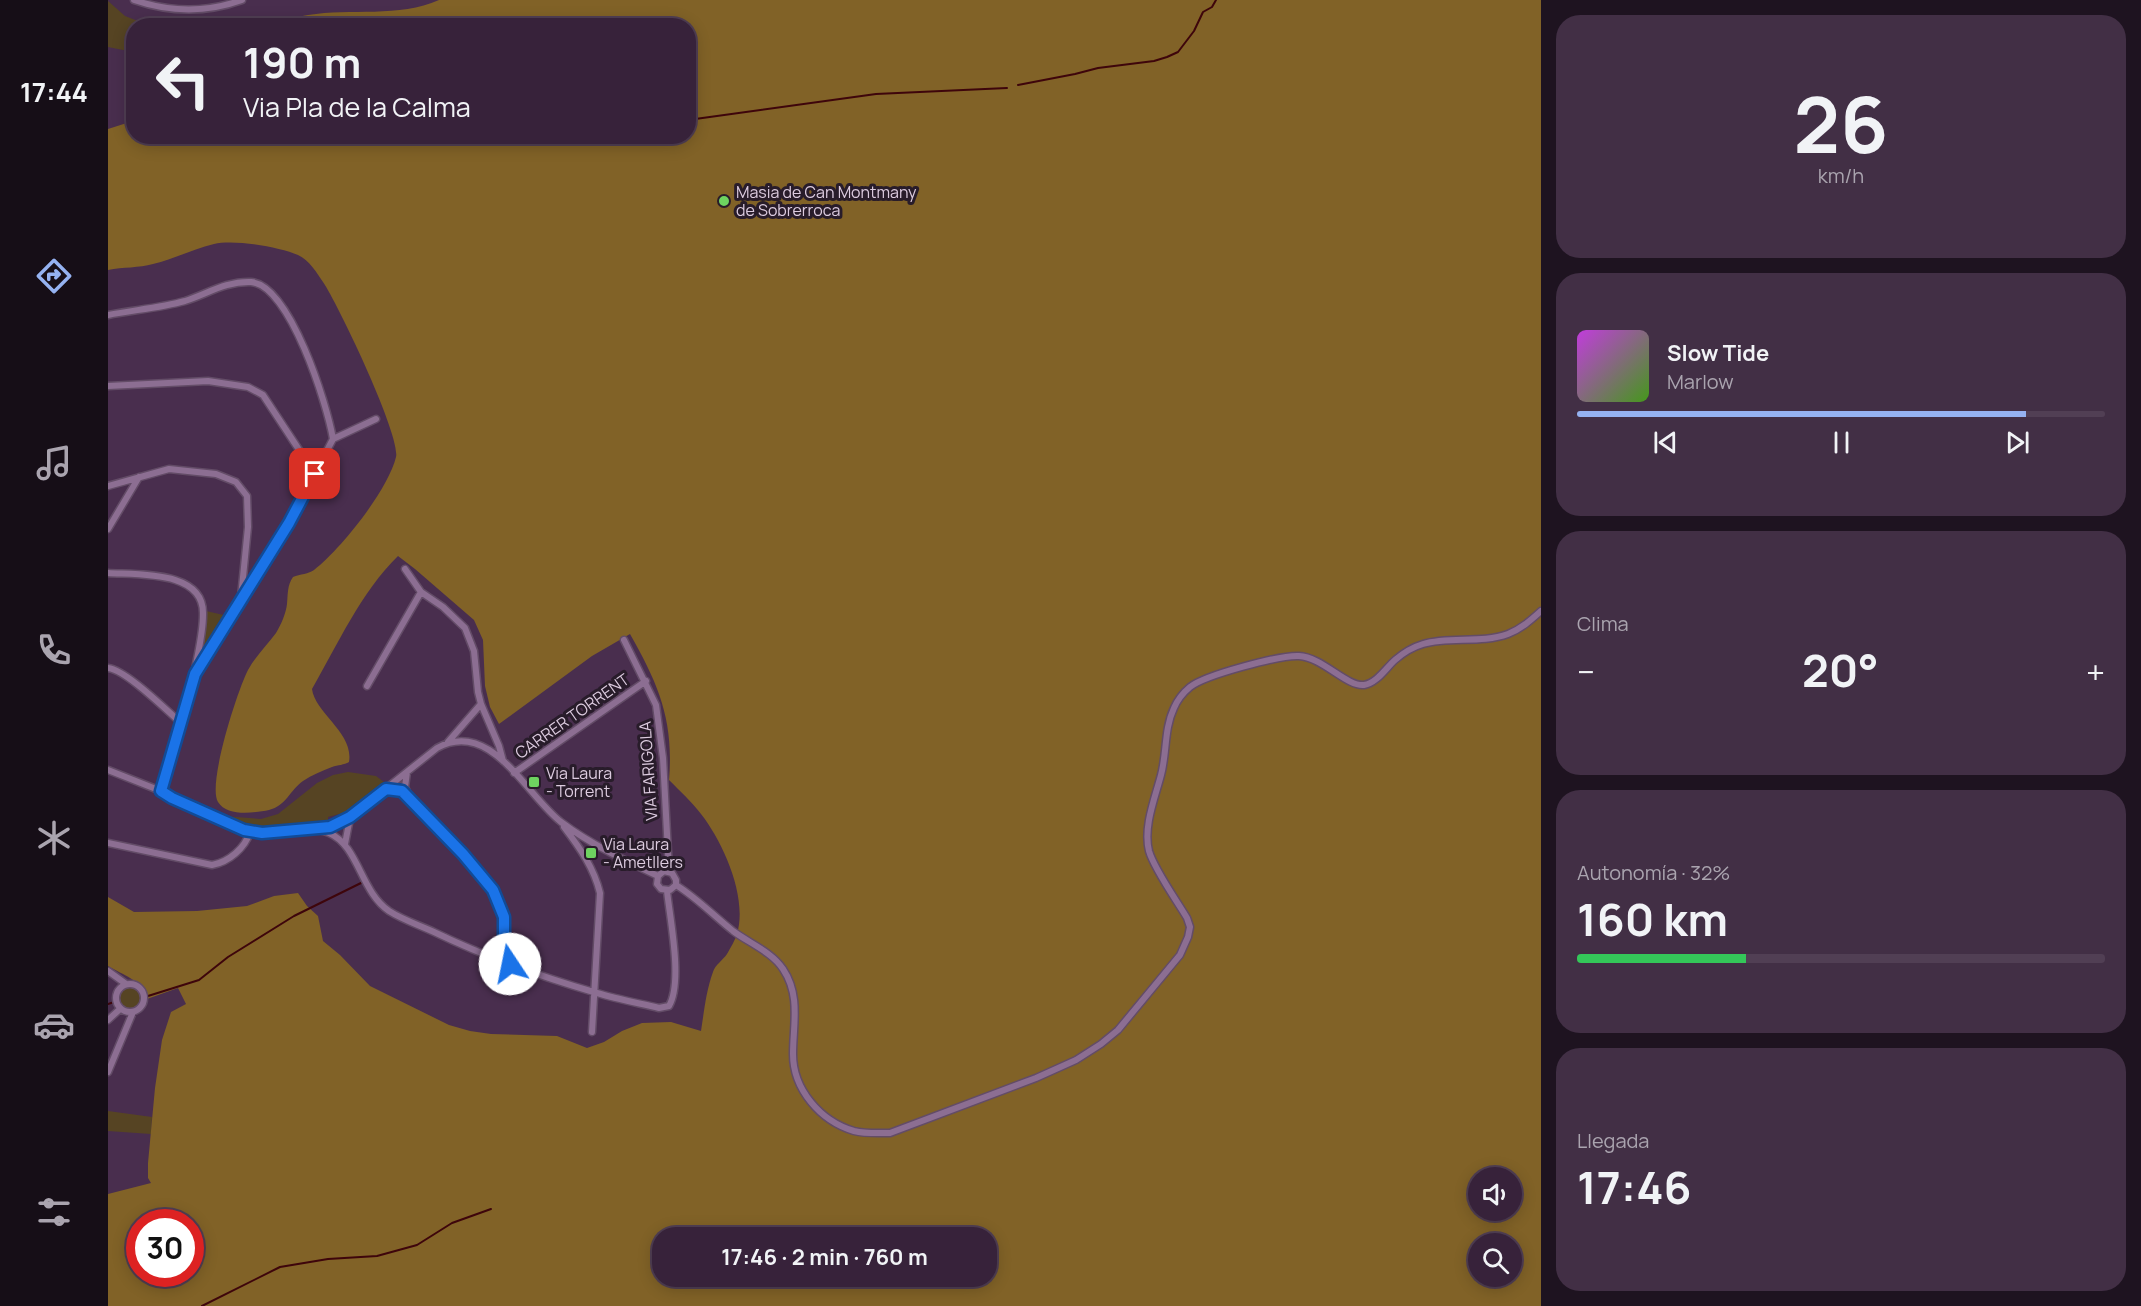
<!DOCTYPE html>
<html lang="es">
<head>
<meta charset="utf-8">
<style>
  body { margin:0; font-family:Manrope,sans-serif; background:#422f45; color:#f1f3f6; height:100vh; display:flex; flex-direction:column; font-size:22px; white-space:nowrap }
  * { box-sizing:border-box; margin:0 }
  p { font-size:20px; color:#aaa4af }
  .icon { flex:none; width:33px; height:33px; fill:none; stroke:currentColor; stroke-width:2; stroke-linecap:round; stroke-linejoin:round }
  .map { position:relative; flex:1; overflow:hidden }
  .side { display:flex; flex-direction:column; gap:15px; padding:15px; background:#1e1320; width:600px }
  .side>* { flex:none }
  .banner { position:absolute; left:18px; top:18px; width:570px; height:126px; border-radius:24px; box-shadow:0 3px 15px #0003,0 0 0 2px #513f54; background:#37223a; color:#f1f3f6; overflow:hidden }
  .fabs { position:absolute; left:1360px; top:1167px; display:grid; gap:12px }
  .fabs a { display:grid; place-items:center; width:54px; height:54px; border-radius:50%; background:#37223a; box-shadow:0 3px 15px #0003,0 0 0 2px #513f54; font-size:30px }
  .speed { position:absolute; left:18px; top:1209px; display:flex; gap:12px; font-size:30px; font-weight:700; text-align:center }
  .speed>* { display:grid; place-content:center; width:78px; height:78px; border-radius:50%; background:#37223a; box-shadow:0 3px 15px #0003,0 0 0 2px #513f54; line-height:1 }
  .speed .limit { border:9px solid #d22; background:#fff; color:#111 }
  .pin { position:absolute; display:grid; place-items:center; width:51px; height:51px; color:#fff; margin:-26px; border-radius:12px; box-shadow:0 3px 9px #0006 }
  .me { position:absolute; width:66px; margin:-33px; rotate:349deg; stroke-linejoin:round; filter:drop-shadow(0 0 4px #0008) }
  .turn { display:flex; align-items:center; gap:21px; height:126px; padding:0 18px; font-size:27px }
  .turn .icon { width:78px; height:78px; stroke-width:2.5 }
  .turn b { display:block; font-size:42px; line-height:51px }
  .big { font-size:45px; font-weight:700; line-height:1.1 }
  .side .widget { flex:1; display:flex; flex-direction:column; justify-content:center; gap:9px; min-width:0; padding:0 21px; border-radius:24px; background:#422f45 }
  .side .dial { align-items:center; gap:0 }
  .dial b { font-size:78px; line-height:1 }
  .song { display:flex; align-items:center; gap:18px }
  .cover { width:72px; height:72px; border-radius:9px; background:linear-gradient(135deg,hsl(290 70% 55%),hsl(100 70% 35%)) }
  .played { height:6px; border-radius:3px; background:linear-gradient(90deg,#95b2f1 85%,#513f54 85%) }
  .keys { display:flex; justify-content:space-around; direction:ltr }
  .heat { display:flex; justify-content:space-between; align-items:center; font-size:33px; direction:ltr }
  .charge { height:9px; border-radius:4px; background:linear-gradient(90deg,#34c759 32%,#513f54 0) }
  .trip { position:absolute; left:544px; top:1227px; width:345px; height:60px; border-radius:24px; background:#37223a; box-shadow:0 3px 15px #0003,0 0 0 2px #513f54; font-weight:700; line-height:60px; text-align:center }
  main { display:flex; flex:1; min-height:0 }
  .tabs { display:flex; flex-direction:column; width:108px; justify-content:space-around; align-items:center; background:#160e17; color:#aaa4af }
  .tabs .icon { width:42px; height:42px }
  .tabs .selected { color:#95b2f1 }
  .tabs b { font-size:27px; color:#f1f3f6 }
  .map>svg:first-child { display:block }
</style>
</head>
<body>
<main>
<nav class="tabs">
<b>17:44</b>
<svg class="icon selected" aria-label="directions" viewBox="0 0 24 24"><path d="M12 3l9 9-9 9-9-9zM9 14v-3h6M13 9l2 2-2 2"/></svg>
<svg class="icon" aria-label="music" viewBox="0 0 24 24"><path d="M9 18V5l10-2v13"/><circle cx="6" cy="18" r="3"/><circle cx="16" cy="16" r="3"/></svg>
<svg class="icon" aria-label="phone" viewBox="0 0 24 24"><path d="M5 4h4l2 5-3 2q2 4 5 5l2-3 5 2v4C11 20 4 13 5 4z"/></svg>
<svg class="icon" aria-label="climate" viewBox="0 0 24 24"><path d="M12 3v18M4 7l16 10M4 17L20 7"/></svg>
<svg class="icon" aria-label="car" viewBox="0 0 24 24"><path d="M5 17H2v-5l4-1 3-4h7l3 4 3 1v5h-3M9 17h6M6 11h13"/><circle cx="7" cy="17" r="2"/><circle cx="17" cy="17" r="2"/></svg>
<svg class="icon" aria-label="filters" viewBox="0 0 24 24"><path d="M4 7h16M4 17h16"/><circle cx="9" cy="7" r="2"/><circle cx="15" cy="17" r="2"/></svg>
</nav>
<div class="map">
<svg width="1433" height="1306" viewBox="0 0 1433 1306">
  <rect width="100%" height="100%" fill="#492e4e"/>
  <path fill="#564423" d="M0,1L17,16L40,25L26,26L25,52L0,47Z
    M98,611L120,616L95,656H93Z
    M240,772L268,776L276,782L242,812L233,817L231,814L220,817V821L214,823C172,829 154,834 114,816L153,819L170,814L209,783L225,775Z
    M10 998a12 12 0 1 1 24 0a12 12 0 1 1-24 0Z
    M0,1111L44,1117L43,1134L0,1131Z"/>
  <path fill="#816227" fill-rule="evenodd" d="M331,0H1433V1306H0V1194L43,1183L40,1178V1163L47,1088L54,1040L63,1012L78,1004L70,988L39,999C38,982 13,974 0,966V897L26,912L89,911L139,906L166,896L190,893L199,906L210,916L215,941L232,955L262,986L341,1025L362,1031L383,1034L449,1036L479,1048L496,1042L514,1031L534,1023L563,1022L593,1031C596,1012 598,991 605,972C607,965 615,960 619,954C622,949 627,940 629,934C640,897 615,842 593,814C583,801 572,791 561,780C566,721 551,685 522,634L484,656L391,724L382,707L377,686L375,640L366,620L307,569L290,556C253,592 230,644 204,689C207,713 246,733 241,762C236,765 230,765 224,767C214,771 204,775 195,781C182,790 178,806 161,810C146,813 119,817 110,802C99,784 130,689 140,670C148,656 158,646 168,633C173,625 178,613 179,604C180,594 179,586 185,577C192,574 201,574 206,570C233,549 280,490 288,457C293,436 230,304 215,282C209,273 201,260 190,255C171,247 126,239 106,244C85,249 66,259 45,264C31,268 15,267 0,270V129L25,121L26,136H580V26L145,25C164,24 181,18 200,15C243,8 291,18 331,0ZM1371,1178H1404V1210H1371ZM32,1222H82V1274H32ZM555,1238H879V1276H555ZM1371,1244H1404V1276H1371Z"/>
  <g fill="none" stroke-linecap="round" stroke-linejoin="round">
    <path stroke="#3e050b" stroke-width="2" d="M910,85L967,74L990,68L1046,61L1059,57L1070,52L1086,31L1095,12L1104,7L1108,0
      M580,120L768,94L899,88
      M40,996L91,980L120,957L186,916L255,882
      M0,1004L6,1002
      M94,1306L172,1267L220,1259L269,1256L309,1245L344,1223L383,1209"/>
    <g stroke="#634c67" stroke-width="9">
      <path id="minor" d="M26,0C61,12 98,13 134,0
        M0,315C25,310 52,308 77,301C99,294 118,281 143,282C182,285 219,404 225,439
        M0,386L100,381L140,387L155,395L207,474
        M0,486L61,469L108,474L128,482L139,496L140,527L133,597
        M0,529L31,477
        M297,569L313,592L335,607L357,628L366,651L370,692L373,704L391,746L395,761
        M0,573C30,575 97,570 95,615C95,633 90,652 87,670
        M516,640L548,705L555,758L561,871
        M0,668C18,670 57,709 72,722
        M259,686L313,592
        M340,742L373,704
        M0,770L53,791L64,798C85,808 127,830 148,833C171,835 199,823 221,833C251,846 252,891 281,911C295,920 311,925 326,932C378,957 434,977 489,993C509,999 530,1003 551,1008L561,1006C575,982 562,919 559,891
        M299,772L297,787L300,794
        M406,773L538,681
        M279,789H290L300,795L376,878L385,890L396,917V948L402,964
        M53,791L86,674L181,523L225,439L268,419
        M456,827C472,848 486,868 492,893L484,1032
        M211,829L222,827L242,817L329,748C383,718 418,795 453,822C482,844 518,861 550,876
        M0,843L104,865C121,862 137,848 142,832
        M237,844L242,818
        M550,876L549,884L553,889L562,890L568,885
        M550,876L556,871L564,873L568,880V885
        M568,885C589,898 606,916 625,931C641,943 664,952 675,969C693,996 685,1025 685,1054C685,1089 712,1121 746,1131C758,1134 770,1133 782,1133L928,1078L968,1060L993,1044L1010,1030L1072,955L1080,937L1082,927L1079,918C1069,901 1046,869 1041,851C1035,827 1047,798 1053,775C1059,753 1056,729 1066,708C1069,701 1076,692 1082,687C1097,675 1172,655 1191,656C1214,657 1239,687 1256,685C1269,683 1278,668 1287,660C1295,653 1305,647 1315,644C1342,636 1373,644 1400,634C1413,629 1423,620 1433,611
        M0,971L18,984
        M8 998a14 14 0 1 1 28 0a14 14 0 1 1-28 0Z
        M0,1020L12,1009
        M0,1072L25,1012"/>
    </g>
    <use href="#minor" stroke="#8c6e92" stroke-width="6"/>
  </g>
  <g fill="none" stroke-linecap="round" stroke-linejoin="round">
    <g stroke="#114b97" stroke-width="15">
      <path id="route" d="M207,474L181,523L87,674L53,791L64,798L136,830L154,833L222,827L242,817L278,789L294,791L355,854L385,890L396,917V948L402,964"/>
    </g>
    <use href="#route" stroke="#1a73e8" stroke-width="10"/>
  </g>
  <g fill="#6ed360" stroke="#281c2a" stroke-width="2">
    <circle cx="616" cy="201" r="6"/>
    <rect x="420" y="776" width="12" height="12" rx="3"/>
    <rect x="477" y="847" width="12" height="12" rx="3"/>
  </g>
  <g text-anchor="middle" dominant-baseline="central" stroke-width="6" stroke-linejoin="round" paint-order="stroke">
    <g font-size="16" fill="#dccbdf" stroke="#281c2a" text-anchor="start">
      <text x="628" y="192">Masia de Can Montmany<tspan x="628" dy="18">de Sobrerroca</tspan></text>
      <text x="438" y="773">Via Laura<tspan x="438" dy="18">- Torrent</tspan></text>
      <text x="495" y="844">Via Laura<tspan x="495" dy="18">- Ametllers</tspan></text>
    </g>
    <g font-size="16" fill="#dccbdf" stroke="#281c2a">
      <text transform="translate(464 716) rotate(-35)">CARRER TORRENT</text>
      <text transform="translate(540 771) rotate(-94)">VIA FARIGOLA</text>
    </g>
  </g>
</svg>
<div class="fabs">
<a><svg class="icon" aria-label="sound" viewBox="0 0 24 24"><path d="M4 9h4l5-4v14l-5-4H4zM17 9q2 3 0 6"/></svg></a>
<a><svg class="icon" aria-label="search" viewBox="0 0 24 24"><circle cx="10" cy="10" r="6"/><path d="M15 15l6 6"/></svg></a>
</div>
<div class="speed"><div class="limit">30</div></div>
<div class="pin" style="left:207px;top:474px;background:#d93025"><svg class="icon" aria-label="arrive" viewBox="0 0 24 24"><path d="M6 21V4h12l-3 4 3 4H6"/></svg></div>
<svg class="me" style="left:402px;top:964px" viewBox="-20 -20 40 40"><circle r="19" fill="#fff"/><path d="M0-13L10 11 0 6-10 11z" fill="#1a73e8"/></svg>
<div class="trip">17:46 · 2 min · 760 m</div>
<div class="banner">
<div class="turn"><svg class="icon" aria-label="left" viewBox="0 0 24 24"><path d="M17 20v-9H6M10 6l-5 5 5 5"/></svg><div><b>190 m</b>Via Pla de la Calma</div></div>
</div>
</div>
<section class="side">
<div class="widget dial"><b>26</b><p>km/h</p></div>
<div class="widget">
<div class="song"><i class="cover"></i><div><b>Slow Tide</b><p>Marlow</p></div></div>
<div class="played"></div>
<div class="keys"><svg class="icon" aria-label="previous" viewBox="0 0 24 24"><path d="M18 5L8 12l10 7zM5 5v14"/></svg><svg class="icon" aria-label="pause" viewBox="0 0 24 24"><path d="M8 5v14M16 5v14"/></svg><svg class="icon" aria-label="next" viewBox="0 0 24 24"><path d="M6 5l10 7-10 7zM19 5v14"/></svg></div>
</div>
<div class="widget"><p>Clima</p>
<div class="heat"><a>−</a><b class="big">20°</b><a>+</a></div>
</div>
<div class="widget"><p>Autonomía · 32%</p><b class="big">160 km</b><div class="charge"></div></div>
<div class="widget"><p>Llegada</p><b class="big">17:46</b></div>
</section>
</main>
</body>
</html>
